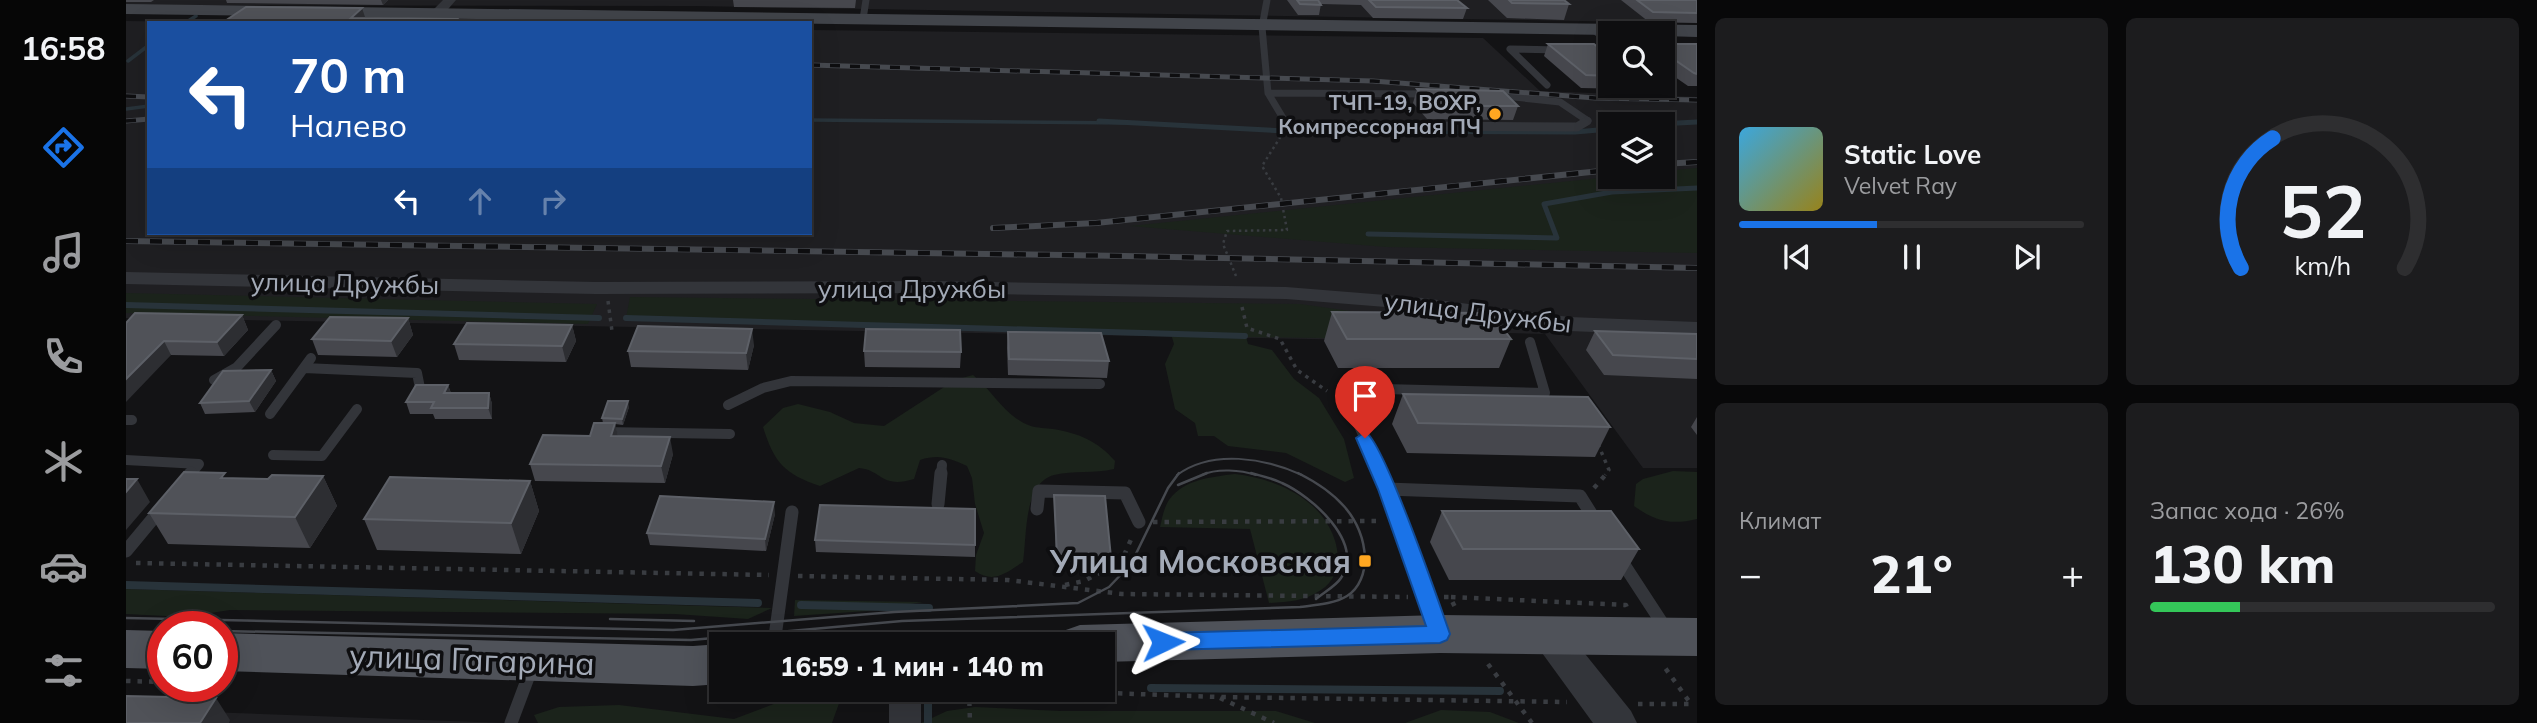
<!DOCTYPE html>
<html lang="ru">
<head>
<meta charset="utf-8">
<style>
  body { margin:0; font-family:Mulish,sans-serif; background:#1c1c1e; color:#f1f3f6; height:100vh; display:flex; flex-direction:column; font-size:26px; white-space:nowrap }
  * { box-sizing:border-box; margin:0 }
  p { font-size:23px; color:#9b9c9f }
  .icon { flex:none; width:38px; height:38px; fill:none; stroke:currentColor; stroke-width:2; stroke-linecap:round; stroke-linejoin:round }
  .map { position:relative; flex:1; overflow:hidden }
  .details { display:flex; flex-direction:column; gap:18px; padding:18px; background:#080809; width:840px }
  .details>* { flex:none }
  .banner { position:absolute; left:21px; top:21px; width:665px; height:214px; border-radius:0px; box-shadow:0 7px 28px #0002,0 0 0 2px #2e2e30; background:#1a4fa0; color:#fff; overflow:hidden }
  .buttons { position:absolute; left:1472px; top:21px; display:grid; gap:14px }
  .buttons a { display:grid; place-items:center; width:77px; height:77px; border-radius:0px; background:#0e0e10; box-shadow:0 7px 28px #0002,0 0 0 2px #2e2e30; font-size:35px }
  .speed { position:absolute; left:21px; top:611px; display:flex; gap:14px; font-size:35px; font-weight:700; text-align:center }
  .speed>* { display:grid; place-content:center; width:91px; height:91px; border-radius:50%; background:#0e0e10; box-shadow:0 7px 28px #0002,0 0 0 2px #2e2e30; line-height:1 }
  .speed .limit { border:10px solid #d22; background:#fff; color:#111 }
  .pin { position:absolute; display:grid; place-items:center; width:60px; height:60px; color:#fff; margin:-72px -30px; border-radius:50% 50% 50% 0; rotate:-45deg; box-shadow:0 0 7px #0007 }
  .pin .icon { rotate:45deg }
  .me { position:absolute; width:77px; margin:-38px; rotate:88deg; stroke-linejoin:round; filter:drop-shadow(0 0 5px #0008) }
  .turn { display:flex; align-items:center; gap:24px; height:147px; padding:0 28px; font-size:32px }
  .turn .icon { width:91px; height:91px; stroke-width:2.5 }
  .turn b { display:block; font-size:49px; line-height:60px }
  .lanes { display:flex; align-items:center; height:66px; padding:0 28px; background:#0003; justify-content:center; gap:35px; direction:ltr }
  .lanes .off { opacity:.35 }
  .big { font-size:52px; font-weight:800; line-height:1.1 }
  .details .card { flex:1; display:flex; flex-direction:column; justify-content:center; gap:10px; min-width:0; padding:0 24px; border-radius:10px; background:#1c1c1e }
  .details .dial { align-items:center; gap:0 }
  .dial svg { height:182px; overflow:visible; fill:none; stroke:#2e2e30; stroke-width:7; stroke-linecap:round; text-anchor:middle }
  .dial text { fill:#f1f3f6; stroke:none }
  .song { display:flex; align-items:center; gap:21px }
  .cover { width:84px; height:84px; border-radius:10px; background:linear-gradient(135deg,hsl(200 70% 55%),hsl(50 70% 35%)) }
  .played { height:7px; border-radius:4px; background:linear-gradient(90deg,#1a73e8 40%,#2e2e30 40%) }
  .keys { display:flex; justify-content:space-around; direction:ltr }
  .heat { display:flex; justify-content:space-between; align-items:center; font-size:38px; direction:ltr }
  .charge { height:10px; border-radius:5px; background:linear-gradient(90deg,#34c759 26%,#2e2e30 0) }
  .details .tiles { flex:1; display:grid; gap:18px; grid-template-columns:repeat(2,1fr) }
  .trip { position:absolute; left:583px; top:632px; width:406px; height:70px; border-radius:0px; background:#0e0e10; box-shadow:0 7px 28px #0002,0 0 0 2px #2e2e30; font-weight:800; line-height:70px; text-align:center }
  main { display:flex; flex:1; min-height:0 }
  .tabs { display:flex; flex-direction:column; width:126px; justify-content:space-around; align-items:center; background:#060606; color:#9b9c9f }
  .tabs .icon { width:49px; height:49px }
  .tabs .selected { color:#1a73e8 }
  .tabs b { font-size:32px; color:#f1f3f6 }
  .map>svg:first-child { display:block }
</style>
</head>
<body>
<main>
<nav class="tabs">
<b>16:58</b>
<svg class="icon selected" aria-label="directions" viewBox="0 0 24 24"><path d="M12 3l9 9-9 9-9-9zM9 14v-3h6M13 9l2 2-2 2"/></svg>
<svg class="icon" aria-label="music" viewBox="0 0 24 24"><path d="M9 18V5l10-2v13"/><circle cx="6" cy="18" r="3"/><circle cx="16" cy="16" r="3"/></svg>
<svg class="icon" aria-label="phone" viewBox="0 0 24 24"><path d="M5 4h4l2 5-3 2q2 4 5 5l2-3 5 2v4C11 20 4 13 5 4z"/></svg>
<svg class="icon" aria-label="climate" viewBox="0 0 24 24"><path d="M12 3v18M4 7l16 10M4 17L20 7"/></svg>
<svg class="icon" aria-label="car" viewBox="0 0 24 24"><path d="M5 17H2v-5l4-1 3-4h7l3 4 3 1v5h-3M9 17h6M6 11h13"/><circle cx="7" cy="17" r="2"/><circle cx="17" cy="17" r="2"/></svg>
<svg class="icon" aria-label="filters" viewBox="0 0 24 24"><path d="M4 7h16M4 17h16"/><circle cx="9" cy="7" r="2"/><circle cx="15" cy="17" r="2"/></svg>
</nav>
<div class="map">
<svg width="1571" height="723" viewBox="0 0 1571 723">
  <rect width="100%" height="100%" fill="#131315"/>
  <path fill="#1f1f22" fill-rule="evenodd" d="M0,0H1571V23L569,6L0,5Z
    M0,21L155,23H23V233H684V30L1357,38L1414,91L1571,97V468H1517L1419,334L1382,333L1386,341L1183,339L0,318ZM1484,124H1536V177H1484Z
    M0,709L379,723H0Z"/>
  <path fill="#1b231b" d="M1571,168V253L1260,247L1004,226L1484,177H1536L1537,171Z
    M0,293L471,304L462,324L0,313Z
    M504,297L1174,304L1382,333L1386,341L1120,337L1122,344L1146,350L1168,379L1193,398L1218,439L1228,478L1219,482L1160,453L1102,446L1088,436H1072L1069,423L1049,409L1039,364L1048,344L1045,334L500,318Z
    M847,375C867,391 880,418 905,426C911,428 920,428 927,429C952,433 972,441 989,461L988,469C968,474 948,470 928,475C897,483 901,537 897,562C880,573 868,584 849,571L850,555L858,533L849,504L846,478L841,466C823,458 813,454 794,460L788,479C755,489 756,470 733,468L694,486C658,474 648,462 637,427L657,408L672,404L704,412L728,423L758,426L829,380Z
    M1547,471L1571,472V519C1546,525 1530,522 1508,506L1510,484L1517,479Z
    M1109,474C1135,477 1162,486 1183,503C1208,522 1227,569 1195,590C1179,601 1162,602 1143,603L1124,529L1034,527C1036,519 1038,507 1043,500C1058,479 1086,477 1109,474Z
    M0,589L646,608L622,619L549,614L104,610L59,617L0,614Z
    M669,600L797,602L742,611L668,616Z
    M671,690H715L716,695L706,723H412L408,715L433,707L493,705L608,719L653,702Z
    M849,707L935,711H1150L1189,723H795L821,711Z
    M1315,710L1364,712L1393,723H1279Z"/>
  <g fill="none" stroke-linecap="round" stroke-linejoin="round">
    <path stroke="#28333a" stroke-width="3.5" d="M59,23L70,16
      M2,61L23,45
      M0,109L23,106
      M684,120L1007,123
      M1550,123L1571,122"/>
    <path stroke="#28333a" stroke-width="5" d="M973,121L1159,131L1449,132L1484,129
      M1533,124L1571,122
      M1242,234L1431,238L1418,204L1486,192L1571,188"/>
    <path stroke="#28333a" stroke-width="6" d="M0,305L473,318
      M500,318L1119,336"/>
    <path stroke="#28333a" stroke-width="8" d="M0,585L632,603
      M675,605L803,608
      M1025,688L1374,691
      M802,690V723"/>
    <path stroke="#393c41" stroke-width="2.5" stroke-dasharray="2.5 3.5" stroke-linecap="butt" d="M1110,276L1097,244L1101,231L1161,230L1155,198L1136,166L1155,136"/>
    <path stroke="#393c41" stroke-width="3.5" stroke-dasharray="3.5 5" stroke-linecap="butt" d="M482,301L486,331
      M1116,307L1121,328L1154,339L1171,370L1201,391
      M1472,444L1483,470L1479,475"/>
    <path stroke="#393c41" stroke-width="4.5" stroke-dasharray="4.5 7" stroke-linecap="butt" d="M1468,488L1481,473
      M1027,522L1254,521
      M10,563L643,575
      M672,576L882,580L996,594L1282,597
      M939,585L958,581L995,562L1007,535
      M1318,597H1324L1329,607
      M1325,597L1500,605L1501,608
      M1362,664L1406,723
      M0,681L37,682
      M96,683H107
      M843,690L844,723
      M900,690L1092,697L1441,702
      M1094,698L1148,723
      M1512,704H1565L1537,665"/>
    <path stroke="#33353a" stroke-width="7" d="M1141,0L1136,27L1142,93L1160,123
      M737,19L740,0
      M1468,30L1484,43
      M1461,50H1484
      M1536,82L1544,88
      M1421,85L1384,49L1434,50
      M1142,93L1303,94
      M1369,95L1434,102L1462,121L1458,123"/>
    <path stroke="#33353a" stroke-width="9" d="M1159,121L1161,125L1451,127L1461,121"/>
    <path stroke="#33353a" stroke-width="10" d="M178,368L291,373L294,388
      M88,380L111,367L150,325
      M602,405L637,388L665,381L974,384
      M144,414L185,358
      M0,420H6
      M477,432L604,434
      M147,455L196,456L231,409
      M0,460L73,464L64,475
      M815,475L816,465
      M1255,475L1216,388L1419,393L1404,342"/>
    <path stroke="#33353a" stroke-width="13" d="M1254,473L1311,628
      M58,481L65,473
      M1261,489L1454,496L1471,523
      M812,504L815,473
      M911,509L913,491L999,493L1013,522
      M0,551L34,510
      M1493,557L1540,629
      M648,644L666,512
      M385,723L406,667"/>
    <path fill="#33353a" fill-rule="evenodd" d="M317,0H330L317,15H307L305,12Z
      M0,272L470,282L808,281L1160,287L1297,298L1443,317L1571,322V336L1443,331L1297,310L1160,299L808,293L470,294L0,284Z
      M763,690H795V723H763Z"/>
    <path fill="#33353a" fill-rule="evenodd" d="M1422,620L1435,624L1505,711L1511,723H1467L1403,635L1409,624Z"/>
    <path fill="#41444a" fill-rule="evenodd" d="M0,4L1571,25V37L1536,36V33H1484V35L0,14Z"/>
    <path fill="#4f5259" fill-rule="evenodd" d="M1314,615L1571,618V656L1314,653L976,662V644H930L937,631L954,625Z
      M0,630L37,631V669L0,668Z
      M96,633L567,646L595,644V684L567,686L96,671Z"/>
    <path stroke="#46494f" stroke-width="2" d="M1051,475C1086,449 1139,458 1176,475
      M1076,475C1091,468 1115,470 1130,475"/>
    <path stroke="#46494f" stroke-width="2.5" d="M1125,473C1135,476 1146,478 1156,483C1185,496 1239,542 1215,578C1210,586 1197,593 1190,599
      M1052,485L1081,473
      M0,618L547,630L768,612L952,603L983,587L1005,564L1042,488L1053,473
      M484,619L568,621
      M96,631L565,640L776,621L1174,607C1190,605 1208,604 1221,596C1234,588 1239,572 1239,558C1237,516 1208,491 1172,473"/>
    <g stroke="#46494f" stroke-width="5">
      <path id="rail-far1" d="M684,65L1247,81L1469,98L1571,100
        M0,96L23,97
        M0,121L23,119"/>
    </g>
    <g stroke="#46494f" stroke-width="6">
      <path id="rail" d="M1536,164L1571,162
        M867,228L970,223L1484,170
        M0,241L999,256L1571,268"/>
    </g>
    <use href="#rail-far1" stroke="#0e0e10" stroke-width="3.5" stroke-dasharray="10" stroke-linecap="butt"/>
    <use href="#rail" stroke="#0e0e10" stroke-width="4.5" stroke-dasharray="12" stroke-linecap="butt"/>
  </g>
  <path fill="#46474d" d="M0,0H28L25,2H0Z
    M100,0H262L257,5L101,3Z
    M607,0H730L729,8L608,7Z
    M1161,0H1331L1341,8L1337,19L1247,18L1235,5L1195,4L1193,15H1172Z
    M1362,0H1438L1443,4L1438,20L1381,18Z
    M1495,0H1571V23L1523,22Z
    M1422,44L1484,57V86H1504L1503,89L1455,88L1418,56Z
    M1536,44H1571V86H1562L1536,68Z
    M1291,89L1392,106L1387,120L1301,119L1287,103Z
    M1206,312L1385,339L1373,368H1212L1198,341Z
    M116,315L122,330L98,356L45,355L0,323Z
    M282,318L287,335L271,357L192,355L186,339Z
    M446,325L450,341L440,362L333,360L328,344Z
    M1469,331L1571,334V379L1478,375L1460,350Z
    M882,332L983,361L981,378L882,375L881,348Z
    M628,345L622,370L505,367L502,351Z
    M738,351L835,352L834,368L739,367Z
    M145,370L150,381L129,412L79,414L74,403Z
    M322,385L325,393H363L366,404V419H309L307,414H284L280,402Z
    M1277,394L1484,427L1469,457L1281,453L1266,424Z
    M503,407L497,425L489,424L492,436L547,454L539,483L409,481L404,464L464,436L477,423L476,418Z
    M1571,417V435L1565,427Z
    M197,476L211,506L184,548L42,544L23,513L102,478L142,479Z
    M404,481L413,511L395,554L251,550L238,519Z
    M928,495L985,558L984,564L930,561Z
    M1316,511L1513,549L1495,580H1323L1304,542Z
    M649,514L640,551L524,545L521,533Z
    M689,540L849,545V557L690,552Z"/>
  <path fill="#2d2e32" d="M255,0H262L257,5Z
    M236,8L240,20L225,18Z
    M116,315L122,330L98,356L91,342Z
    M282,318L287,335L271,357L265,341Z
    M446,325L450,341L440,362L436,346Z
    M626,329L628,345L622,370L620,353Z
    M38,341L45,355L0,402V379Z
    M145,370L150,381L129,412L123,401Z
    M322,385L326,397L318,393Z
    M363,393L366,404V419L362,408Z
    M502,401L503,407L497,425L496,419Z
    M489,423L493,440L485,436Z
    M544,437L547,454L539,483L535,466Z
    M197,476L211,506L184,548L169,517Z
    M11,479L24,502L0,530V492Z
    M404,481L413,511L395,554L385,523Z
    M648,502L649,514L640,551L639,539Z
    M90,698L104,720L103,723H74Z"/>
  <path fill="#505258" stroke="#5d6067" stroke-width="2" d="M1171,0H1192L1195,5L1174,4Z
    M1243,0H1331L1341,8L1250,7Z
    M1383,0H1438L1443,4L1386,3Z
    M1511,0H1571V13L1527,12Z
    M120,7L236,8L225,18L331,19L327,23H96Z
    M1422,44H1468L1484,57V76L1460,75Z
    M1536,44H1571V74L1568,73L1536,51Z
    M1291,89L1377,91L1392,106H1305Z
    M1206,312L1365,313L1385,339H1221Z
    M9,313L116,315L91,342L38,341L0,379V323Z
    M204,317L282,318L265,341L186,339Z
    M341,323L446,325L436,346L328,344Z
    M512,326L626,329L620,353L502,351Z
    M740,329L834,330L835,352L738,351Z
    M1469,331L1571,334V359L1487,355Z
    M882,332L975,333L983,361L883,359Z
    M145,370L123,401L74,403L97,371Z
    M290,385H322L318,393H363L362,408H305L308,402H280Z
    M1277,394L1462,397L1484,427L1292,423Z
    M482,401H502L496,419L476,418Z
    M468,423H489L485,436L544,437L535,466L404,464L417,435L464,436Z
    M58,472L99,473L95,478L142,479L146,475L197,476L169,517L23,513Z
    M264,477L404,481L385,523L238,519Z
    M0,479H11L0,492Z
    M928,495L979,496L985,558L931,555Z
    M534,496L648,502L639,539L521,533Z
    M694,505L849,509V545L689,540Z
    M1316,511H1485L1513,549H1337Z
    M0,696L90,698L74,723H0Z"/>
  <path fill="#1a73e8" stroke="#114b97" stroke-width="2" d="M1239,432C1257,438 1314,606 1324,634L1321,640L1314,643L1037,650L1029,648L1026,642L1029,636L1037,633L1300,626L1252,489L1230,438Z"/>
  <g fill="#ffa721" stroke="#0e0e10" stroke-width="2.5">
    <circle cx="1369" cy="114" r="7"/>
    <rect x="1232" y="554" width="14" height="14" rx="3.5"/>
  </g>
  <g text-anchor="middle" dominant-baseline="central" stroke-width="7" stroke-linejoin="round" paint-order="stroke">
    <g font-size="21" font-weight="bold" fill="#a3aab7" stroke="#0e0e10" text-anchor="end">
      <text x="1355" y="102">ТЧП-19, ВОХР,<tspan x="1355" dy="24">Компрессорная ПЧ</tspan></text>
    </g>
    <g font-size="26" fill="#a3aab7" stroke="#0e0e10">
      <text transform="translate(219 283) rotate(1)">улица Дружбы</text>
      <text x="786" y="288">улица Дружбы</text>
      <text transform="translate(1352 312) rotate(7)">улица Дружбы</text>
    </g>
    <g font-size="32" font-weight="bold" fill="#a3aab7" stroke="#0e0e10" text-anchor="end">
      <text x="1225" y="561">Улица Московская</text>
    </g>
    <g font-size="32" fill="#a3aab7" stroke="#0e0e10">
      <text transform="translate(346 659) rotate(2)">улица Гагарина</text>
    </g>
  </g>
</svg>
<div class="buttons">
<a><svg class="icon" aria-label="search" viewBox="0 0 24 24"><circle cx="10" cy="10" r="6"/><path d="M15 15l6 6"/></svg></a>
<a><svg class="icon" aria-label="layers" viewBox="0 0 24 24"><path d="M12 4l9 5-9 5-9-5zM3 14l9 5 9-5"/></svg></a>
</div>
<div class="speed"><div class="limit">60</div></div>
<div class="pin" style="left:1239px;top:438px;background:#d93025"><svg class="icon" aria-label="arrive" viewBox="0 0 24 24"><path d="M6 21V4h12l-3 4 3 4H6"/></svg></div>
<svg class="me" style="left:1037px;top:642px" viewBox="-20 -20 40 40"><path d="M0-17L14 15 0 8-14 15z" fill="#1a73e8" stroke="#fff" stroke-width="4"/></svg>
<div class="trip">16:59 · 1 мин · 140 m</div>
<div class="banner">
<div class="turn"><svg class="icon" aria-label="left" viewBox="0 0 24 24"><path d="M17 20v-9H6M10 6l-5 5 5 5"/></svg><div><b>70 m</b>Налево</div></div>
<div class="lanes"><svg class="icon" aria-label="left" viewBox="0 0 24 24"><path d="M17 20v-9H6M10 6l-5 5 5 5"/></svg><svg class="icon off" aria-label="ahead" viewBox="0 0 24 24"><path d="M12 20V5M6 11l6-6 6 6"/></svg><svg class="icon off" aria-label="right" viewBox="0 0 24 24"><path d="M7 20v-9h11M14 6l5 5-5 5"/></svg></div>
</div>
</div>
<section class="details">
<div class="tiles">
<div class="card">
<div class="song"><i class="cover"></i><div><b>Static Love</b><p>Velvet Ray</p></div></div>
<div class="played"></div>
<div class="keys"><svg class="icon" aria-label="previous" viewBox="0 0 24 24"><path d="M18 5L8 12l10 7zM5 5v14"/></svg><svg class="icon" aria-label="pause" viewBox="0 0 24 24"><path d="M8 5v14M16 5v14"/></svg><svg class="icon" aria-label="next" viewBox="0 0 24 24"><path d="M6 5l10 7-10 7zM19 5v14"/></svg></div>
</div>
<div class="card dial"><svg viewBox="0 0 100 80">
<path d="M14 69A42 42 0 1 1 86 69"/>
<path d="M14 69A42 42 0 0 1 28 12" stroke="#1a73e8"/>
<text x="50" y="56" font-size="32" font-weight="700">52</text>
<text x="50" y="72" font-size="11">km/h</text>
</svg></div>
<div class="card"><p>Климат</p>
<div class="heat"><a>−</a><b class="big">21°</b><a>+</a></div>
</div>
<div class="card"><p>Запас хода · 26%</p><b class="big">130 km</b><div class="charge"></div></div>
</div>
</section>
</main>
</body>
</html>
